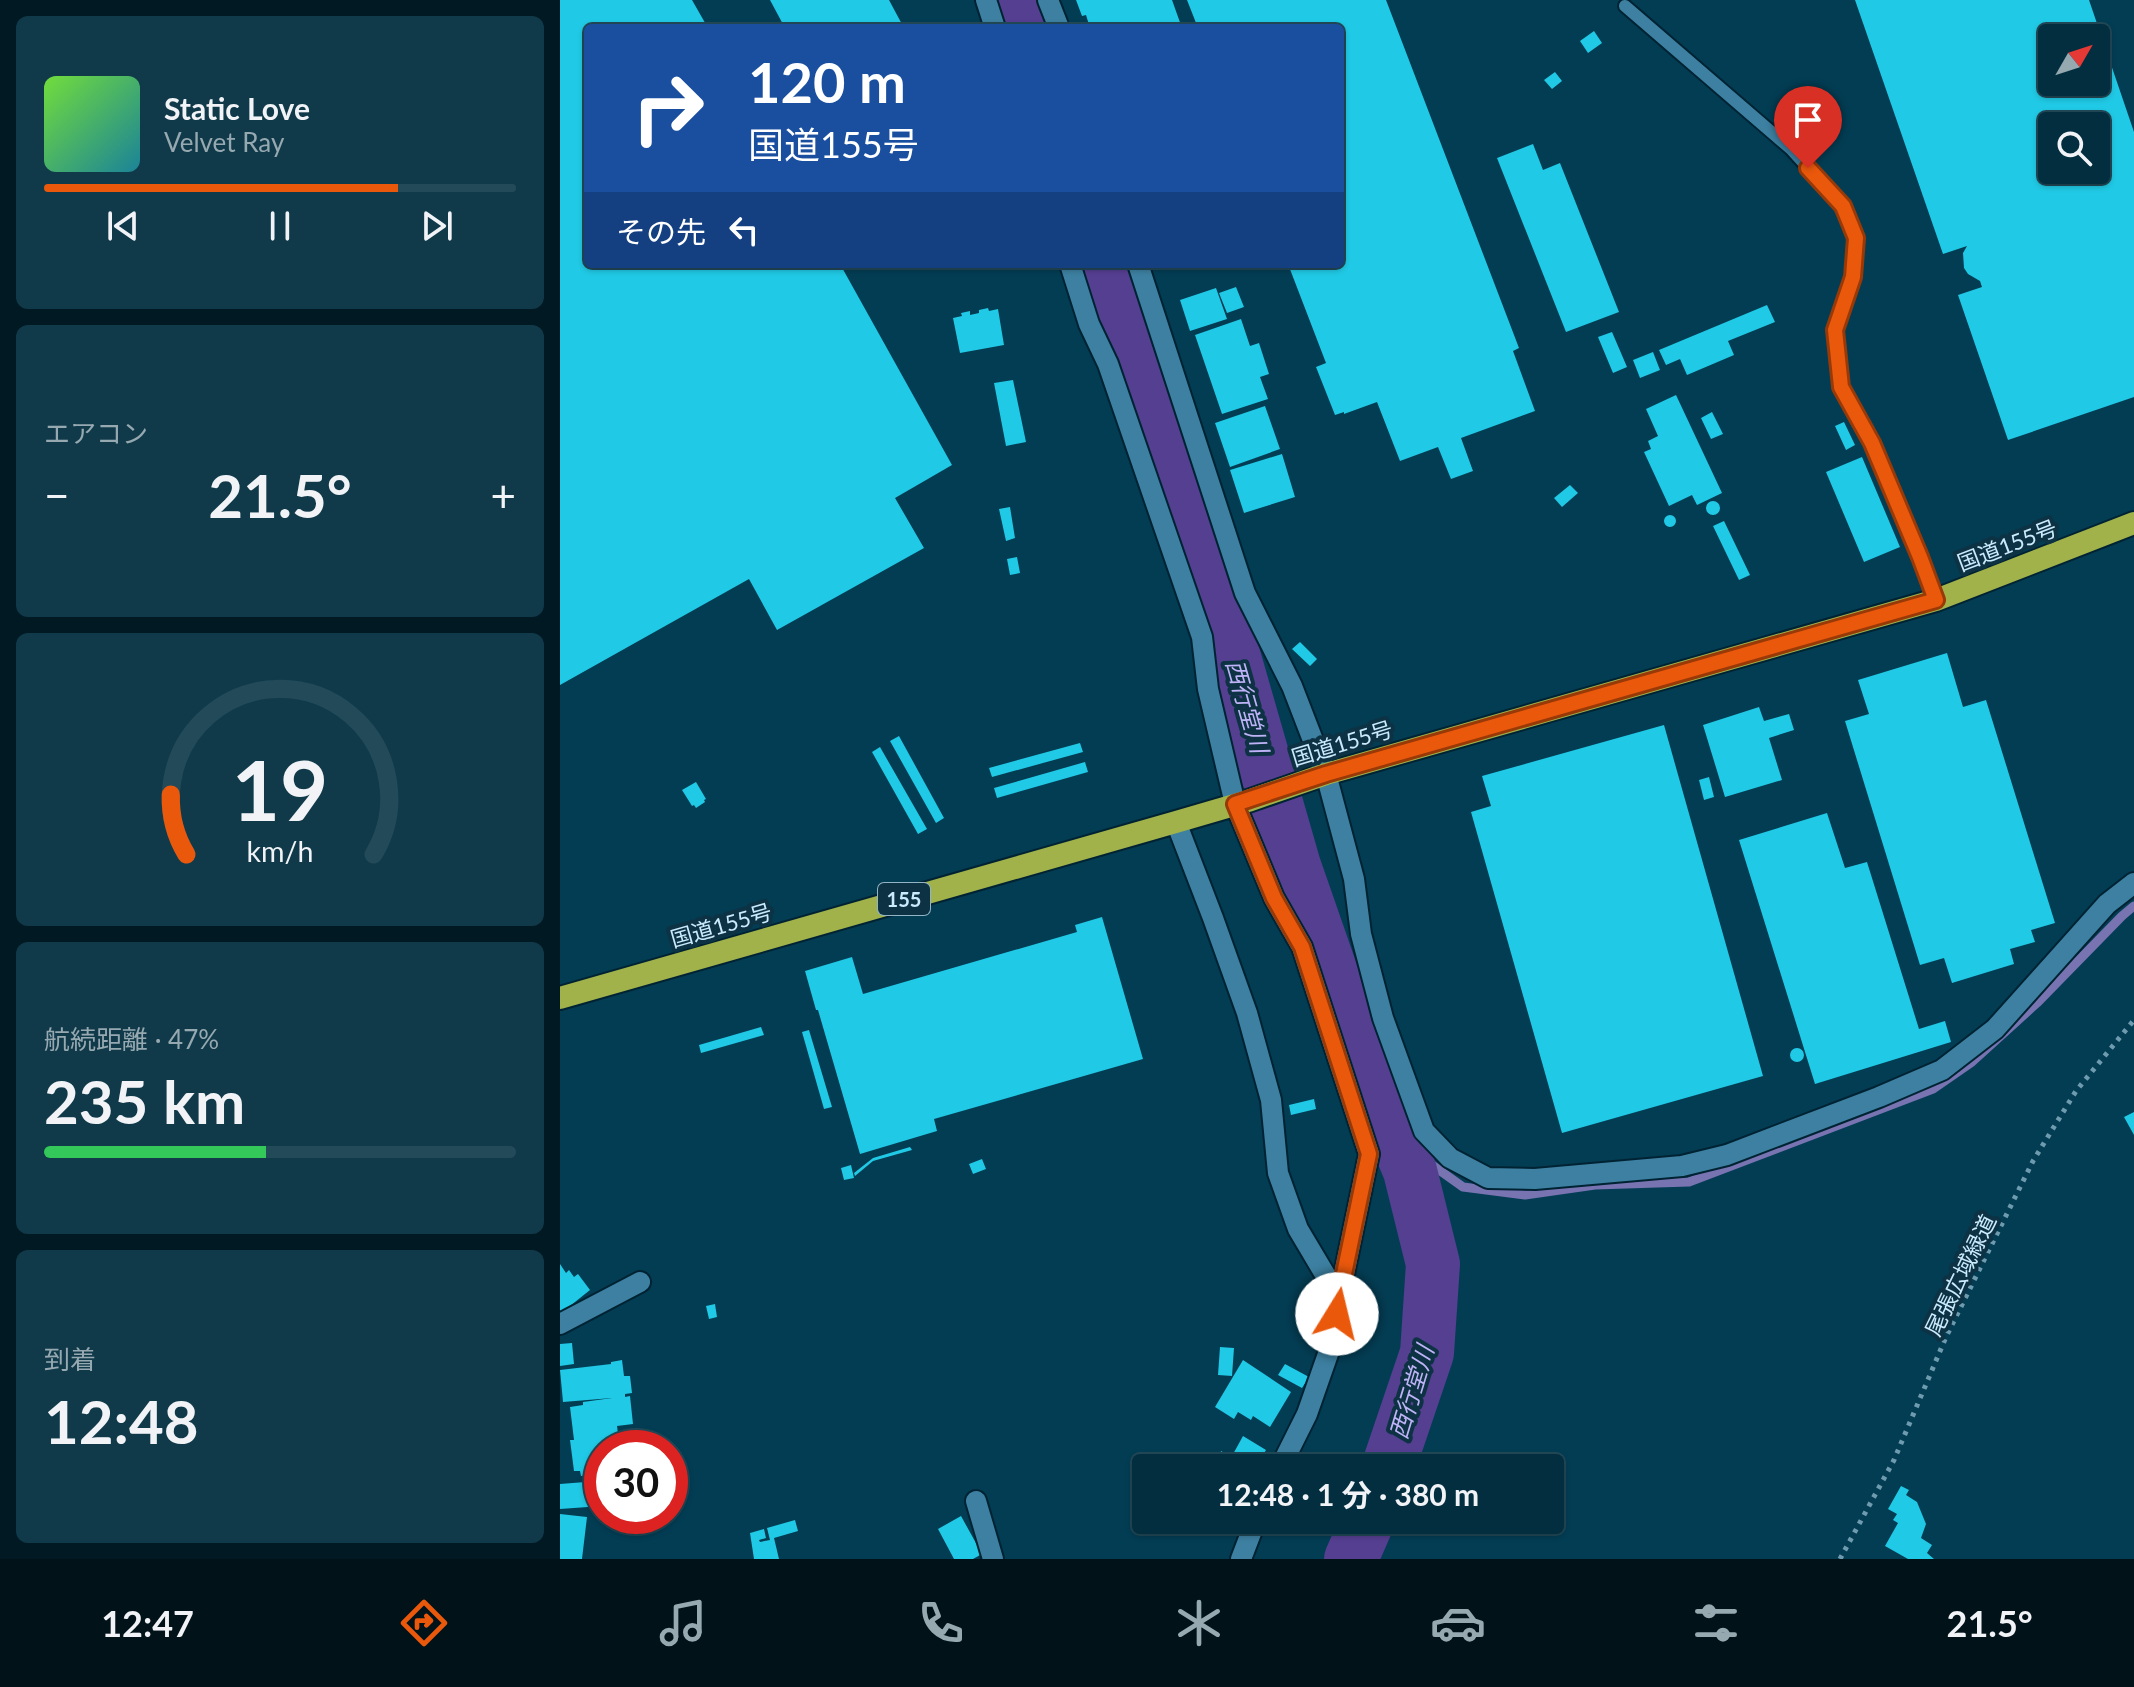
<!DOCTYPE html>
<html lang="ja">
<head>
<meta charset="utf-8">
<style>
  body { margin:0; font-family:Lato,"Noto Sans JP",sans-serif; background:#103a4a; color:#f1f3f6; height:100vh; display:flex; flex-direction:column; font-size:30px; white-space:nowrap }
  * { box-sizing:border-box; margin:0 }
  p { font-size:26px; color:#96a8b0 }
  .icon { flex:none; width:44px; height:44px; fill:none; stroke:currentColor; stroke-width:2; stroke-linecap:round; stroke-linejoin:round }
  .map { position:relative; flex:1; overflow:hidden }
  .drawer { display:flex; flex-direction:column; gap:16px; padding:16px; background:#011923; width:560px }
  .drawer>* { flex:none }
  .hud { position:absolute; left:24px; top:24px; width:760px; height:244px; border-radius:8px; box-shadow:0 2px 6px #0004,0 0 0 2px #234a59; background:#1a4fa0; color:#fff; overflow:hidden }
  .needle { width:52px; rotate:51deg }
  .controls { position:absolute; left:1478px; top:24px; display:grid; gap:16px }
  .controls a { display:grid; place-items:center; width:72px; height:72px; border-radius:8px; background:#022e3f; box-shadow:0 2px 6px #0004,0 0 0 2px #234a59; font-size:40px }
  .speed { position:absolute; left:24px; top:1430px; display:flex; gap:16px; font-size:40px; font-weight:700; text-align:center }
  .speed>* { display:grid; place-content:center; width:104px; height:104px; border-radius:50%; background:#022e3f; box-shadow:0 2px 6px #0004,0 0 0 2px #234a59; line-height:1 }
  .speed .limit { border:12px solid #d22; background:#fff; color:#111 }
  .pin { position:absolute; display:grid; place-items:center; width:68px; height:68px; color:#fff; margin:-82px -34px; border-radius:50% 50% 50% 0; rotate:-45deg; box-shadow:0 0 8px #0007 }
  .pin .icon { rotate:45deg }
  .me { position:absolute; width:88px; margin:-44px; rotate:9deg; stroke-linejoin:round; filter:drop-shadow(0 0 6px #0008) }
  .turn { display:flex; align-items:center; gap:28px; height:168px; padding:0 32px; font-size:36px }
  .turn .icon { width:104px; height:104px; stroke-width:2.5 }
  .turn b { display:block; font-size:56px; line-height:68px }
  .then { display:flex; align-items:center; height:76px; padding:0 32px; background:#0003; gap:16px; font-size:30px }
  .big { font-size:60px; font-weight:700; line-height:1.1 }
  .drawer .tile { flex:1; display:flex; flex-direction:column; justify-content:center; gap:12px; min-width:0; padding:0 28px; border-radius:12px; background:#103a4a }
  .drawer .dial { align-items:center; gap:0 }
  .dial svg { height:208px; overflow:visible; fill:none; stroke:#234a59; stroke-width:7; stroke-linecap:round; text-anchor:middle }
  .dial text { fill:#f1f3f6; stroke:none }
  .song { display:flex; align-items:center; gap:24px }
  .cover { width:96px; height:96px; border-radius:12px; background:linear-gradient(135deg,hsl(100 70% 55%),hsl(190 70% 35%)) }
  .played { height:8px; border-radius:4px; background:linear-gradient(90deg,#ea580c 75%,#234a59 75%) }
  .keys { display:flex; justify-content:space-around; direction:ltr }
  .heat { display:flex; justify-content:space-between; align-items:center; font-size:44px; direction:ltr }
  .charge { height:12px; border-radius:6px; background:linear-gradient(90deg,#34c759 47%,#234a59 0) }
  .trip { position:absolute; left:572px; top:1454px; width:432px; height:80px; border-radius:8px; background:#022e3f; box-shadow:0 2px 6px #0004,0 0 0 2px #234a59; font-weight:700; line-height:80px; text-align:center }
  .tab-bar { display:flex; height:128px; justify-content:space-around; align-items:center; background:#011219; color:#96a8b0 }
  .tab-bar .icon { width:56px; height:56px }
  .tab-bar .selected { color:#ea580c }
  .tab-bar b { font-size:36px; color:#f1f3f6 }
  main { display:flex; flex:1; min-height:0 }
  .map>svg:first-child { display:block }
</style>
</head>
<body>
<main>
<section class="drawer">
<div class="tile">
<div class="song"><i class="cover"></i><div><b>Static Love</b><p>Velvet Ray</p></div></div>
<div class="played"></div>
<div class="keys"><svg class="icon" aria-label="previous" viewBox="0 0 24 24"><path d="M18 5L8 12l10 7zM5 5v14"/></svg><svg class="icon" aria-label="pause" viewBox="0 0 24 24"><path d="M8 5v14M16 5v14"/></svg><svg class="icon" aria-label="next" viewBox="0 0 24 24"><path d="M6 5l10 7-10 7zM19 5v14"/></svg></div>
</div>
<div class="tile"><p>エアコン</p>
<div class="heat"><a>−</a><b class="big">21.5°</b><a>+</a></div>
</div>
<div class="tile dial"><svg viewBox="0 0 100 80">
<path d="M14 69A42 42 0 1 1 86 69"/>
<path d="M14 69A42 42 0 0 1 8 46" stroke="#ea580c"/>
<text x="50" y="56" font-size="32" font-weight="700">19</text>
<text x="50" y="72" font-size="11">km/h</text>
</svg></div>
<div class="tile"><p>航続距離 · 47%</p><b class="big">235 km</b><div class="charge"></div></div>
<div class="tile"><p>到着</p><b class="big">12:48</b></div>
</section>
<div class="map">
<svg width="1574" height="1559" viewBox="0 0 1574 1559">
  <rect width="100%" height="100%" fill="#033d54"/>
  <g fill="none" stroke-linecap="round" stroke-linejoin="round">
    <path stroke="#7873b1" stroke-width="9" d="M837,1140L903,1187L965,1195L1035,1185L1129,1182L1373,1089L1412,1062L1477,1003L1562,916L1574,906"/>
    <path stroke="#553f91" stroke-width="54" d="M465,0L475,28
      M544,264L587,385L630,522L667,633L734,866L789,1024L850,1171L873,1264L867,1353L828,1468
      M791,1559L808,1520"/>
  </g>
  <path fill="#20c9e5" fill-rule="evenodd" d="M0,0H132L148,28H28V264H280L392,465L335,498L364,548L217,630L189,579L0,685Z
    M210,0H329L344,28H225Z
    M516,0H612L622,28H530L526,15L522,16Z
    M627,0H826L959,348L953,351L975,411L901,438L913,471L891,479L878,447L840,461L817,402L784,414V412L775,415L756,367L766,363L728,264H780V28H638Z
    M1295,0H1529L1574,132V397L1448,440L1398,295L1422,287L1420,281L1408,274L1404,268L1403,253L1407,246L1383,254ZM1492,38H1536V82H1492ZM1492,126H1536V170H1492Z
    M1034,31L1042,43L1028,53L1020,41Z
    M995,72L1002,81L992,89L984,80Z
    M973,144L983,170L1000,163L1059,312L1006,332L937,158Z
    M676,287L684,307L667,313L659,293Z
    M656,288L667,319L630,331L620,300Z
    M1207,305L1215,322L1168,341L1174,355L1127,375L1120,359L1106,365L1099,350Z
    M428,308L429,311L438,309L444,345L400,353L393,318L402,316L401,313L410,311V315L419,313V310Z
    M681,319L690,346L699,343L709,374L700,377L708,399L662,414L635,335Z
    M1052,332L1067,367L1053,373L1038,337Z
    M1093,352L1100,370L1080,378L1073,360Z
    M453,380L466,442L446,446L434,383Z
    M1116,395L1162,493L1137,505L1132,495L1109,506L1084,452L1091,449L1088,441L1098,436L1086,409Z
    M705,406L720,449L670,467L655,423Z
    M1152,412L1163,434L1151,439L1141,418Z
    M1284,422L1295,445L1286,450L1275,426Z
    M722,454L735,497L684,513L670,470Z
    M1302,457L1340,547L1304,562L1266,472Z
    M1010,485L1018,493L1002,507L994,498Z
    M1146 508a7 7 0 1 1 14 0a7 7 0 1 1-14 0Z
    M450,507L455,538L446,541L439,509Z
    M1104 521a6 6 0 1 1 12 0a6 6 0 1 1-12 0Z
    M1164,521L1190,575L1179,580L1153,526Z
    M457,557L460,573L450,575L447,559Z
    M740,642L757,659L750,666L732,649Z
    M1387,653L1403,707L1426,700L1495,923L1471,930L1475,942L1450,949L1454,964L1392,983L1384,958L1360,965L1285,721L1309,714L1298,680Z
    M1199,707L1204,721L1229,714L1234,730L1209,738L1222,780L1165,797L1143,725Z
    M1104,725L1203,1076L1002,1133L911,812L931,806L922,776Z
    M339,736L384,818L376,823L330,741Z
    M520,743L523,752L432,777L429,768Z
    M320,747L367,829L358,834L312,752Z
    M525,762L528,772L437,798L434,788Z
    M1149,777L1154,797L1144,800L1139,780Z
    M136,782L146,799L144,800L145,802L136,808L134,805L132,806L122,790Z
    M1267,813L1285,868L1307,862L1359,1029L1385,1021L1391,1042L1255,1084L1179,840Z
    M542,917L583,1059L374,1119L377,1131L300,1154L258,1010H256L245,971L292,957L303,994L517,932L515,925Z
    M201,1027L204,1035L141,1053L139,1045Z
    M249,1030L272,1107L264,1109L242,1032Z
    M1230 1055a7 7 0 1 1 14 0a7 7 0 1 1-14 0Z
    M754,1099L756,1109L731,1115L729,1105Z
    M1574,1112V1135L1564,1117Z
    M350,1147L352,1150L313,1161L295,1176L294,1173L313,1158Z
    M422,1159L426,1169L413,1174L409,1164Z
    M291,1165L294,1178L284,1180L281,1168Z
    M0,1264L6,1273L9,1270L14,1277L18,1274L30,1290L0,1314Z
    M155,1304L157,1317L149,1319L146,1306Z
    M12,1343L14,1364L0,1366V1344Z
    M660,1347L674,1348L672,1376L658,1375Z
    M62,1360L64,1376H70L72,1393L65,1394V1397L70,1396L73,1424L57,1426L60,1448H42V1473L21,1476L20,1471H14L10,1440H14L10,1407L23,1405V1402L52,1398L3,1402L0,1370L51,1364V1362Z
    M683,1360L731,1392L710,1427L693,1416L691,1420L678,1412L674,1419L655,1407Z
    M725,1364L749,1377L742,1388L718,1375Z
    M683,1436L706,1450L695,1468H692L672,1456Z
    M661,1451L684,1465L683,1468H652V1461L658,1463Z
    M38,1481H42V1506L0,1509V1484Z
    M1341,1486L1349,1490L1346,1495L1357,1502L1366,1524L1361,1538L1372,1545L1367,1553L1374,1559H1348L1325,1546L1338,1523L1333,1520L1337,1514L1328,1509Z
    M0,1514L27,1517L22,1559H0Z
    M401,1516L422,1554L413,1559H394L378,1529Z
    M235,1520L238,1531L214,1538L219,1559H194L190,1533L204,1529L206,1538L199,1540L200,1542L210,1540L207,1528Z"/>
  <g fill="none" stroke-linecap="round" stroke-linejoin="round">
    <g stroke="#002333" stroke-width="16">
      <path id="service" d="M1065,6L1231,149L1283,206L1296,238L1293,277L1275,330L1281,387L1312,443L1360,557L1376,600"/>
    </g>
    <g stroke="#002333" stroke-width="24">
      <path id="minor" d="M426,0L435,28
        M488,0L499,28
        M510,264L529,324L548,364L642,637L648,689L675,804L714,898L742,947L809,1154L779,1298
        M578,264L685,593L732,686L766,774L794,879L801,934L823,1018L864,1131L890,1158L928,1178L975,1179L1122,1166L1167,1155L1319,1097L1382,1070L1435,1029L1547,904L1574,883
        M616,822L653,918L687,1013L711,1100L718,1173L738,1229L779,1298L776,1331L747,1414L720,1468
        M0,1324L80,1282
        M416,1501L433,1559
        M681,1559L696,1520"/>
    </g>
    <g stroke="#002333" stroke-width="26">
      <path id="trunk" d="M0,998L616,822L688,801L766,774L1376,600L1574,523"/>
    </g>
    <path stroke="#6f9baf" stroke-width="5" stroke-dasharray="4 6" stroke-linecap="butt" d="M1280,1559L1334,1460L1386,1337L1473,1161L1516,1091L1574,1020"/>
    <use href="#service" stroke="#3d80a1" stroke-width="12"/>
    <use href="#minor" stroke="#3d80a1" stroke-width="20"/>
    <use href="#trunk" stroke="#a0b249" stroke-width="22"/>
  </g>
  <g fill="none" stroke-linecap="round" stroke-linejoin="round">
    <g stroke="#983908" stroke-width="20">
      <path id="route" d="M777,1314L779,1298L809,1154L742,947L714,898L675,804L766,774L1376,600L1360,557L1312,443L1281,387L1275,330L1293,277L1296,238L1283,206L1248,168"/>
    </g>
    <use href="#route" stroke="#ea580c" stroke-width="14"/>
  </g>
  <g text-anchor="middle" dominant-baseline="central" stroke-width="8" stroke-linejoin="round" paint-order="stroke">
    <rect fill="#0d3243" stroke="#92b4c5" stroke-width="2" x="318" y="883" width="52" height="32" rx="6"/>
    <g font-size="20" font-weight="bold" fill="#cbebfd">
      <text x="344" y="899">155</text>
    </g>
    <g font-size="22" fill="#cbebfd" stroke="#0d3243">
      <text transform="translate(1447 545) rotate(-21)">国道155号</text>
      <text transform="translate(782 743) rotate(-17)">国道155号</text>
      <text transform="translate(161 925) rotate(-16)">国道155号</text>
      <text transform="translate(1400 1275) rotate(-64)">尾張広域緑道</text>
    </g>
    <g font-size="24" font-style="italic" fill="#bfb3f7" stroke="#0d3243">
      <text transform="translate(688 706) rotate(74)">西行堂川</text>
      <text transform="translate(851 1392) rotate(-73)">西行堂川</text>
    </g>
  </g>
</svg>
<div class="controls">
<a><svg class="needle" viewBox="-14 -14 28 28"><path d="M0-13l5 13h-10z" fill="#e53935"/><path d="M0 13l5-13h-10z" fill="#96a8b0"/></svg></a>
<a><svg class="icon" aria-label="search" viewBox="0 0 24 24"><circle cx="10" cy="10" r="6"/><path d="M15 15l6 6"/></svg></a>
</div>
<div class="speed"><div class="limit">30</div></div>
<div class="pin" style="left:1248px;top:168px;background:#d93025"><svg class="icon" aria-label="arrive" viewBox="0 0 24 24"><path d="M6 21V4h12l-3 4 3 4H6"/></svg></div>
<svg class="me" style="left:777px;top:1314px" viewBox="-20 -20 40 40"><circle r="19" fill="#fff"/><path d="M0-13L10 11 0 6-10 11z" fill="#ea580c"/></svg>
<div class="trip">12:48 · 1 分 · 380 m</div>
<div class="hud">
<div class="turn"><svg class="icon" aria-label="right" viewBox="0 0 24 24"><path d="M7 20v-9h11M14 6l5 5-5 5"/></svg><div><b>120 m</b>国道155号</div></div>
<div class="then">その先<svg class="icon" aria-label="left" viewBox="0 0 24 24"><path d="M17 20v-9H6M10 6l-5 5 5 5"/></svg></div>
</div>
</div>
</main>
<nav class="tab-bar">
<b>12:47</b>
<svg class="icon selected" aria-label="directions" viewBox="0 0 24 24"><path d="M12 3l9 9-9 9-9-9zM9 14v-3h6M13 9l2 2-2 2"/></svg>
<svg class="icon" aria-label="music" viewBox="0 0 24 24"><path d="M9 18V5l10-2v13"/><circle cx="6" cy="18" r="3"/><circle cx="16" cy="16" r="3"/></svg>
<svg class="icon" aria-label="phone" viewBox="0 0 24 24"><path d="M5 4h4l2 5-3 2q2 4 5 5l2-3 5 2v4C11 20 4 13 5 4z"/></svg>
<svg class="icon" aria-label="climate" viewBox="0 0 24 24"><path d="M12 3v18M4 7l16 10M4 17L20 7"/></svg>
<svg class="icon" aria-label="car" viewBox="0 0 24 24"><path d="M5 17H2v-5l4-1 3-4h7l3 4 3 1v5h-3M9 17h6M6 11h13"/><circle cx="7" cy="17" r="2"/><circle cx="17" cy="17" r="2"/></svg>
<svg class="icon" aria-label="filters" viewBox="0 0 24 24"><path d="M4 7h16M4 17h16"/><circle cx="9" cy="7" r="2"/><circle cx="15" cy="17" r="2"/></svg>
<b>21.5°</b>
</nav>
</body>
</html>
